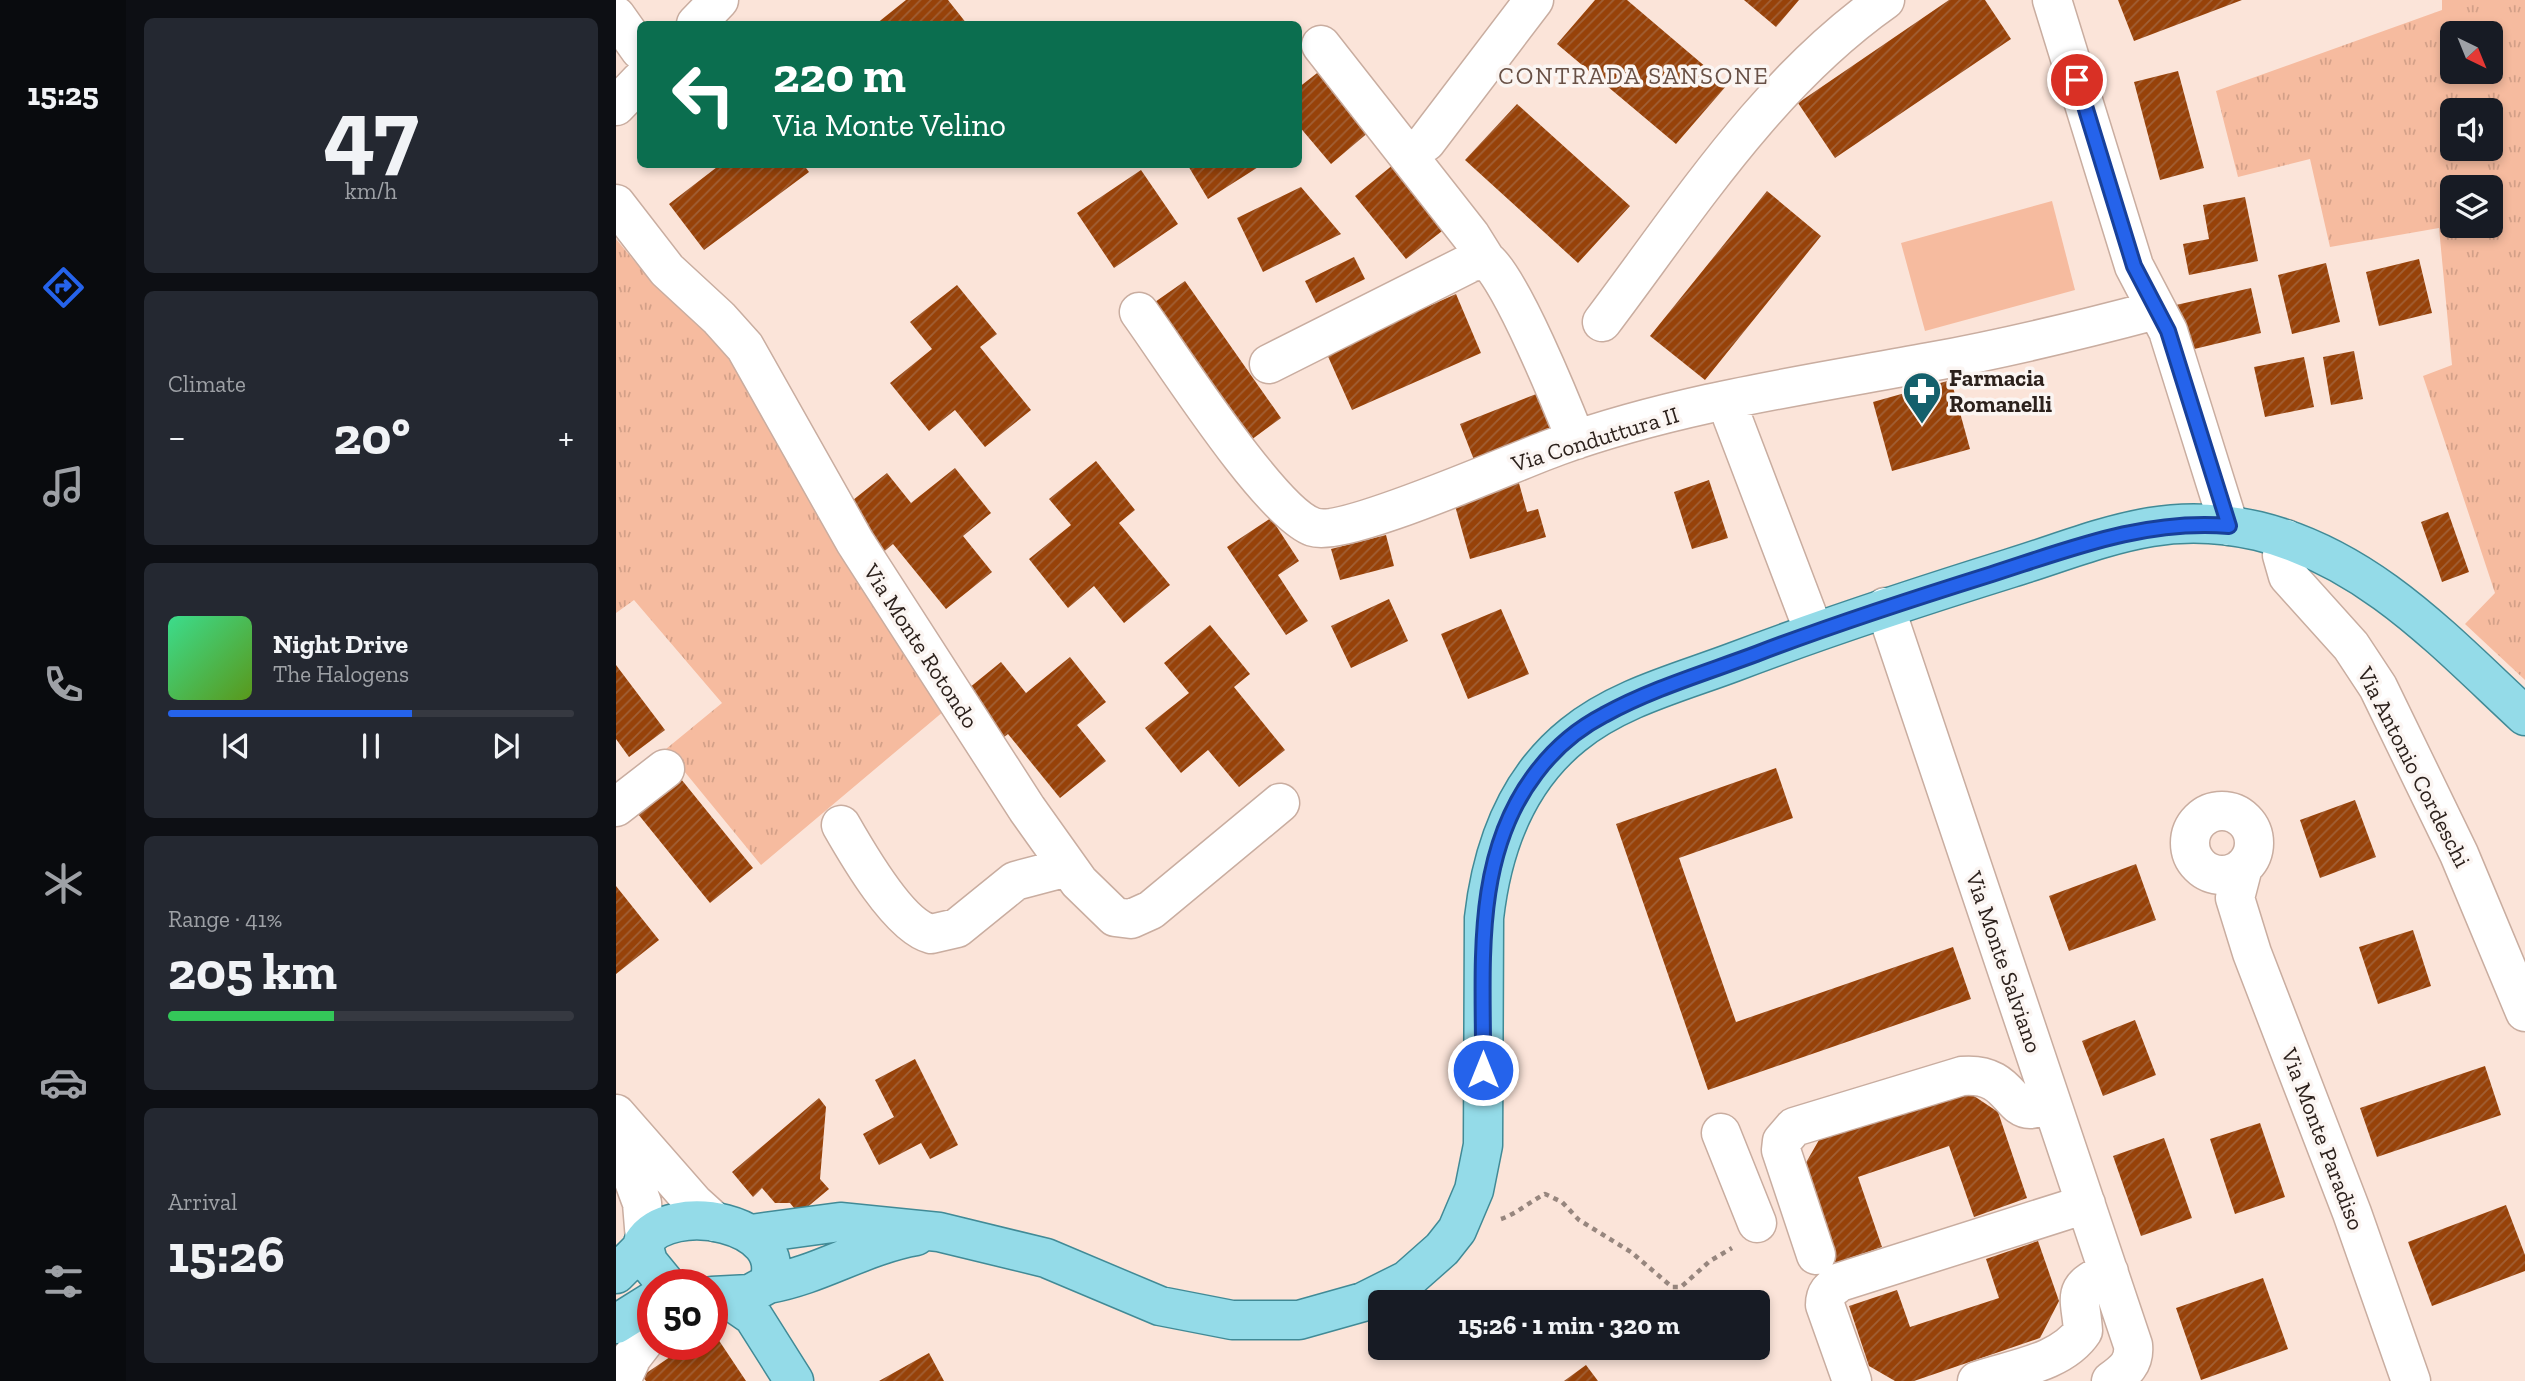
<!DOCTYPE html>
<html lang="en">
<head>
<meta charset="utf-8">
<style>
  body { margin:0; font-family:"Zilla Slab",serif; background:#242831; color:#f1f3f6; height:100vh; display:flex; flex-direction:column; font-size:26px; white-space:nowrap }
  * { box-sizing:border-box; margin:0 }
  p { font-size:23px; color:#9ea1a6 }
  .icon { flex:none; width:38px; height:38px; fill:none; stroke:currentColor; stroke-width:2; stroke-linecap:round; stroke-linejoin:round }
  .map { position:relative; flex:1; overflow:hidden }
  .drawer { display:flex; flex-direction:column; gap:18px; padding:18px; background:#0d0f14; width:490px }
  .drawer>* { flex:none }
  .guide { position:absolute; left:21px; top:21px; width:665px; height:147px; border-radius:10px; box-shadow:0 4px 10px #0003; background:#0b6e4f; color:#fff; overflow:hidden }
  .needle { width:46px; rotate:137deg }
  .fabs { position:absolute; left:1824px; top:21px; display:grid; gap:14px }
  .fabs a { display:grid; place-items:center; width:63px; height:63px; border-radius:10px; background:#171b24; box-shadow:0 4px 10px #0003; font-size:35px }
  .speed { position:absolute; left:21px; top:1269px; display:flex; gap:14px; font-size:35px; font-weight:700; text-align:center }
  .speed>* { display:grid; place-content:center; width:91px; height:91px; border-radius:50%; background:#171b24; box-shadow:0 4px 10px #0003; line-height:1 }
  .speed .limit { border:10px solid #d22; background:#fff; color:#111 }
  .pin { position:absolute; display:grid; place-items:center; width:60px; height:60px; color:#fff; margin:-30px; border:4px solid #fff; border-radius:50%; box-shadow:0 2px 7px #0007 }
  .me { position:absolute; width:77px; margin:-38px; rotate:0deg; stroke-linejoin:round; filter:drop-shadow(0 0 5px #0008) }
  .turn { display:flex; align-items:center; gap:24px; height:147px; padding:0 21px; font-size:32px }
  .turn .icon { width:91px; height:91px; stroke-width:2.5 }
  .turn b { display:block; font-size:49px; line-height:60px }
  .big { font-size:52px; font-weight:700; line-height:1.1 }
  .drawer .tile { flex:1; display:flex; flex-direction:column; justify-content:center; gap:10px; min-width:0; padding:0 24px; border-radius:10px; background:#242831 }
  .drawer .dial { align-items:center; gap:0 }
  .dial b { font-size:91px; line-height:1 }
  .song { display:flex; align-items:center; gap:21px }
  .cover { width:84px; height:84px; border-radius:10px; background:linear-gradient(135deg,hsl(150 70% 55%),hsl(90 70% 35%)) }
  .played { height:7px; border-radius:4px; background:linear-gradient(90deg,#2563eb 60%,#363941 60%) }
  .keys { display:flex; justify-content:space-around; direction:ltr }
  .heat { display:flex; justify-content:space-between; align-items:center; font-size:38px; direction:ltr }
  .charge { height:10px; border-radius:5px; background:linear-gradient(90deg,#34c759 41%,#363941 0) }
  .trip { position:absolute; left:752px; top:1290px; width:402px; height:70px; border-radius:10px; background:#171b24; box-shadow:0 4px 10px #0003; font-weight:700; line-height:70px; text-align:center }
  main { display:flex; flex:1; min-height:0 }
  .dock { display:flex; flex-direction:column; width:126px; justify-content:space-around; align-items:center; background:#090b0e; color:#9ea1a6 }
  .dock .icon { width:49px; height:49px }
  .dock .current { color:#2563eb }
  .dock b { font-size:32px; color:#f1f3f6 }
  .map>svg:first-child { display:block }
</style>
</head>
<body>
<main>
<nav class="dock">
<b>15:25</b>
<svg class="icon current" aria-label="directions" viewBox="0 0 24 24"><path d="M12 3l9 9-9 9-9-9zM9 14v-3h6M13 9l2 2-2 2"/></svg>
<svg class="icon" aria-label="music" viewBox="0 0 24 24"><path d="M9 18V5l10-2v13"/><circle cx="6" cy="18" r="3"/><circle cx="16" cy="16" r="3"/></svg>
<svg class="icon" aria-label="phone" viewBox="0 0 24 24"><path d="M5 4h4l2 5-3 2q2 4 5 5l2-3 5 2v4C11 20 4 13 5 4z"/></svg>
<svg class="icon" aria-label="climate" viewBox="0 0 24 24"><path d="M12 3v18M4 7l16 10M4 17L20 7"/></svg>
<svg class="icon" aria-label="car" viewBox="0 0 24 24"><path d="M5 17H2v-5l4-1 3-4h7l3 4 3 1v5h-3M9 17h6M6 11h13"/><circle cx="7" cy="17" r="2"/><circle cx="17" cy="17" r="2"/></svg>
<svg class="icon" aria-label="filters" viewBox="0 0 24 24"><path d="M4 7h16M4 17h16"/><circle cx="9" cy="7" r="2"/><circle cx="15" cy="17" r="2"/></svg>
</nav>
<section class="drawer">
<div class="tile dial"><b>47</b><p>km/h</p></div>
<div class="tile"><p>Climate</p>
<div class="heat"><a>−</a><b class="big">20°</b><a>+</a></div>
</div>
<div class="tile">
<div class="song"><i class="cover"></i><div><b>Night Drive</b><p>The Halogens</p></div></div>
<div class="played"></div>
<div class="keys"><svg class="icon" aria-label="previous" viewBox="0 0 24 24"><path d="M18 5L8 12l10 7zM5 5v14"/></svg><svg class="icon" aria-label="pause" viewBox="0 0 24 24"><path d="M8 5v14M16 5v14"/></svg><svg class="icon" aria-label="next" viewBox="0 0 24 24"><path d="M6 5l10 7-10 7zM19 5v14"/></svg></div>
</div>
<div class="tile"><p>Range · 41%</p><b class="big">205 km</b><div class="charge"></div></div>
<div class="tile"><p>Arrival</p><b class="big">15:26</b></div>
</section>
<div class="map">
<svg width="1909" height="1381" viewBox="0 0 1909 1381">
  <defs>
    <pattern id="grass-tufts" width="24" height="20" patternUnits="userSpaceOnUse" patternTransform="scale(1.75)"><rect width="24" height="20" fill="#f6bb9f"/><path d="M3 7l-1-3M5 7V3M7 7l1-3M15 17l-1-3M17 17v-4M19 17l1-3" fill="none" stroke="#d3a088"/></pattern>
    <pattern id="building-hatch" width="6" height="6" patternUnits="userSpaceOnUse" patternTransform="scale(1.75)"><rect width="6" height="6" fill="#974209"/><path d="M-1 1l2-2M0 6l6-6M5 7l2-2" fill="none" stroke="#a16036"/></pattern>
  </defs>
  <rect width="100%" height="100%" fill="#fbe4d9"/>
  <path fill="url(#grass-tufts)" fill-rule="evenodd" d="M1826,0H1909V680L1849,624L1879,593L1807,376L1836,365L1823,228L1714,247L1694,159L1622,177L1600,91L1826,10ZM1836,33H1874V72H1836ZM1836,110H1874V149H1836ZM1836,187H1874V226H1836Z
    M0,239L25,269L100,335L334,706L145,865L50,749L106,703L18,600L0,613Z"/>
  <path fill="#f6bb9f" d="M1436,201L1459,290L1309,331L1285,243Z"/>
  <path fill="url(#building-hatch)" d="M290,0H332L351,24H260Z
    M979,0H1011L1111,85L1060,144L941,44Z
    M1128,0H1183L1160,27Z
    M1333,0H1369L1395,39L1219,158L1182,103Z
    M1502,0H1626L1518,41Z
    M705,70L754,131L715,164L682,125V88Z
    M1562,71L1588,168L1544,180L1518,82Z
    M901,104L1014,206L962,263L849,160Z
    M105,164H187L193,172L88,250L53,204Z
    M571,164H647L592,199Z
    M778,164L830,228L790,259L739,196Z
    M525,170L562,224L498,268L461,213Z
    M685,187L725,234L647,272L621,218Z
    M1151,191L1205,236L1089,380L1034,336Z
    M1629,197L1642,261L1573,275L1567,244L1593,239L1587,205Z
    M738,257L749,279L700,303L689,281Z
    M1803,259L1816,313L1763,326L1750,272Z
    M1710,263L1724,322L1676,334L1662,275Z
    M569,281L665,418L635,440L539,302Z
    M341,285L381,334L364,347L415,410L369,447L339,410L313,431L274,383L316,349L294,322Z
    M1635,288L1645,333L1570,351L1560,305Z
    M840,294L865,353L736,410L710,352Z
    M1738,351L1747,399L1715,405L1707,357Z
    M1688,357L1698,407L1649,417L1638,367Z
    M1335,380L1354,449L1276,471L1257,402Z
    M928,391L944,431L860,465L844,424Z
    M480,461L519,510L503,523L554,585L508,623L478,586L452,608L413,559L455,525L433,499Z
    M339,468L375,513L347,536L376,572L330,609L277,544L265,554L227,508L271,473L295,503Z
    M901,476L911,512L922,509L930,537L854,559L836,495Z
    M1093,480L1112,538L1076,549L1058,492Z
    M1832,512L1853,572L1826,582L1805,522Z
    M655,518L683,561L662,575L692,621L670,635L611,547Z
    M770,535L778,566L724,580L715,549Z
    M773,599L792,641L735,668L715,626Z
    M885,609L913,674L852,699L825,634Z
    M594,625L634,674L618,687L669,750L623,787L592,750L565,773L529,728L573,693L548,663Z
    M454,657L490,702L461,725L490,761L444,798L392,734L379,744L342,697L385,662L410,693Z
    M0,665L49,730L13,757L0,739Z
    M1160,768L1177,818L1063,858L1120,1022L1337,947L1355,999L1092,1090L1000,824Z
    M65,779L137,868L94,903L22,814Z
    M1739,800L1760,857L1704,878L1684,820Z
    M1520,864L1540,920L1453,951L1433,896Z
    M0,886L43,940L0,974Z
    M1797,930L1815,986L1762,1004L1743,947Z
    M1519,1020L1540,1075L1487,1096L1466,1041Z
    M299,1059L342,1145L314,1159L305,1143L263,1165L247,1134L278,1117L259,1080Z
    M1869,1066L1885,1115L1761,1157L1744,1108Z
    M1349,1090L1382,1112L1411,1198L1358,1217L1333,1146L1242,1177L1266,1247L1216,1264L1184,1173L1203,1140Z
    M203,1098L210,1107L204,1179L213,1189L183,1214L174,1203H159L146,1188L137,1197L116,1172Z
    M1644,1123L1669,1197L1619,1214L1594,1139Z
    M1548,1138L1576,1218L1525,1236L1497,1156Z
    M1890,1205L1909,1255V1271L1816,1306L1792,1242Z
    M1422,1241L1443,1301L1424,1338L1298,1381H1279L1253,1366L1233,1306L1281,1290L1294,1327L1383,1298L1370,1259Z
    M1647,1278L1672,1349L1585,1380L1560,1308Z
    M96,1330L130,1381H30L26,1376L73,1344H96Z
    M313,1353L328,1381H263Z
    M970,1365L982,1381H948Z"/>
  <g fill="none" stroke-linecap="round" stroke-linejoin="round">
    <g stroke="#c9ada0" stroke-width="41">
      <path id="minor" d="M1436,0L1518,266L1552,331L1613,526
        M0,16L24,50
        M80,24L103,0
        M705,45L855,236L870,260
        M0,106L24,81
        M810,142L918,0
        M0,204L51,270L103,318L129,347L239,542L411,809L463,882L499,917L515,919L535,910L664,803
        M523,312C555,356 654,512 697,527C730,538 899,461 942,446C1062,403 1190,385 1314,362C1391,348 1465,330 1540,310
        M986,322C1072,208 1151,83 1269,0
        M653,364L856,262L870,260C894,276 947,407 960,440
        M1110,401L1198,632
        M1670,539L1666,555L1672,576L1735,646L1762,687L1843,854L1909,1012
        M1269,607L1517,1345C1519,1363 1509,1371 1495,1381
        M0,807L49,769
        M1574 843a32 32 0 1 1 64 0a32 32 0 1 1-64 0Z
        M225,825C241,853 283,926 315,934L341,928L399,881L452,867
        M1627,867L1619,898L1636,953L1736,1213L1795,1381
        M0,1114L78,1203L99,1222
        M0,1133L26,1203L29,1240
        M1105,1133L1141,1223
        M1200,1255L1165,1150L1166,1141L1178,1127L1346,1076C1393,1072 1393,1109 1414,1109C1420,1109 1429,1104 1435,1102
        M5,1381L16,1357L37,1330
        M1236,1381L1209,1305C1209,1293 1214,1289 1224,1282L1470,1204
        M1361,1381C1396,1369 1446,1363 1467,1331C1465,1297 1453,1288 1493,1272"/>
    </g>
    <g stroke="#418a96" stroke-width="41">
      <path id="major" d="M135,1234L224,1222L323,1232L430,1258L544,1306L616,1320H683L747,1302L791,1280L826,1249L841,1230L858,1190L867,1145L868,918C876,848 901,780 957,735C1002,698 1065,682 1118,662C1210,627 1302,597 1395,568C1441,554 1487,535 1535,527C1570,521 1607,523 1642,531C1753,558 1828,641 1909,716
        M0,1274L27,1247
        M50,1284L32,1262L27,1243C54,1199 177,1223 152,1284L134,1294L96,1296
        M152,1284C204,1275 248,1245 300,1236
        M108,1296L137,1316L178,1381
        M0,1324L37,1301"/>
    </g>
    <path stroke="#97867e" stroke-width="4.5" stroke-dasharray="5 5" stroke-linecap="butt" d="M885,1219C900,1214 915,1201 929,1194L946,1202L963,1220L1015,1252L1056,1287H1065L1094,1261L1116,1248"/>
    <use href="#minor" stroke="#fff" stroke-width="38"/>
    <use href="#major" stroke="#94dbe8" stroke-width="38"/>
  </g>
  <g fill="none" stroke-linecap="round" stroke-linejoin="round">
    <g stroke="#184099" stroke-width="18">
      <path id="route" d="M867,1070C868,969 855,858 920,773C938,749 961,729 988,715C1035,689 1089,673 1140,654C1218,624 1296,599 1376,574C1454,549 1529,519 1613,526L1552,331L1518,266L1461,80"/>
    </g>
    <use href="#route" stroke="#2563eb" stroke-width="12"/>
  </g>
  <defs>
    <g id="pharmacy-pin" transform="scale(2.0125)"><path d="M0 17L-7.5 6A9.5 9.5 0 1 1 7.5 6Z" fill="#14606c" stroke="#fbf5f2"/><path d="M-2-6h4v4h4v4h-4v4h-4v-4h-4v-4h4Z" fill="#fff"/></g>
  </defs>
  <g fill-rule="evenodd">
    <use href="#pharmacy-pin" x="1306" y="391"/>
  </g>
  <g text-anchor="middle" dominant-baseline="central" stroke-width="7" stroke-linejoin="round" paint-order="stroke">
    <g font-size="23" font-weight="bold" fill="#2c211c" stroke="#fbf5f2" text-anchor="start">
      <text x="1333" y="378">Farmacia<tspan x="1333" dy="26">Romanelli</tspan></text>
    </g>
    <g font-size="23" fill="#2c211c" stroke="#fbf5f2">
      <text transform="translate(979 439) rotate(-17)">Via Conduttura II</text>
      <text transform="translate(305 646) rotate(57)">Via Monte Rotondo</text>
      <text transform="translate(1798 767) rotate(63)">Via Antonio Cordeschi</text>
      <text transform="translate(1388 962) rotate(71)">Via Monte Salviano</text>
      <text transform="translate(1707 1139) rotate(69)">Via Monte Paradiso</text>
    </g>
    <g font-size="24" letter-spacing="2" fill="#685045" stroke="#fbf5f2">
      <text x="1018" y="75">CONTRADA SANSONE</text>
    </g>
  </g>
</svg>
<div class="fabs">
<a><svg class="needle" viewBox="-14 -14 28 28"><path d="M0-13l5 13h-10z" fill="#e53935"/><path d="M0 13l5-13h-10z" fill="#9ea1a6"/></svg></a>
<a><svg class="icon" aria-label="sound" viewBox="0 0 24 24"><path d="M4 9h4l5-4v14l-5-4H4zM17 9q2 3 0 6"/></svg></a>
<a><svg class="icon" aria-label="layers" viewBox="0 0 24 24"><path d="M12 4l9 5-9 5-9-5zM3 14l9 5 9-5"/></svg></a>
</div>
<div class="speed"><div class="limit">50</div></div>
<div class="pin" style="left:1461px;top:80px;background:#d93025"><svg class="icon" aria-label="arrive" viewBox="0 0 24 24"><path d="M6 21V4h12l-3 4 3 4H6"/></svg></div>
<svg class="me" style="left:867px;top:1070px" viewBox="-20 -20 40 40"><circle r="17" fill="#2563eb" stroke="#fff" stroke-width="3"/><path d="M0-11L8 9 0 5-8 9z" fill="#fff"/></svg>
<div class="trip">15:26 · 1 min · 320 m</div>
<div class="guide">
<div class="turn"><svg class="icon" aria-label="left" viewBox="0 0 24 24"><path d="M17 20v-9H6M10 6l-5 5 5 5"/></svg><div><b>220 m</b>Via Monte Velino</div></div>
</div>
</div>
</main>
</body>
</html>
